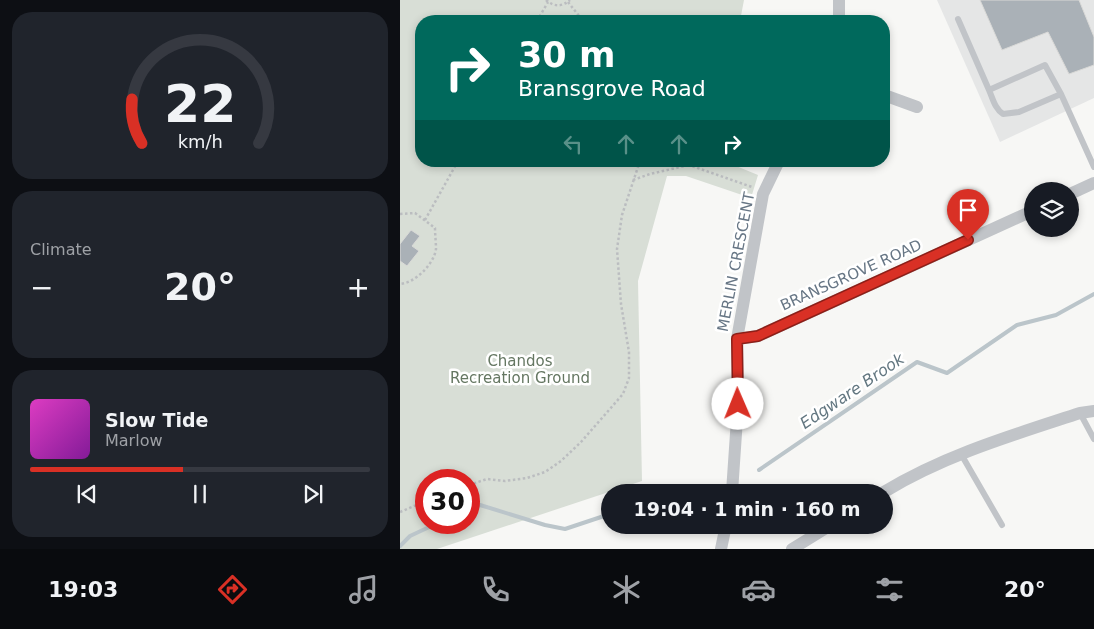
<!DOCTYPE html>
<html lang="en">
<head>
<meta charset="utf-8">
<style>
  body { margin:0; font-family:"DejaVu Sans",sans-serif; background:#20242c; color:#f1f3f6; height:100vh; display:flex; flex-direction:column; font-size:19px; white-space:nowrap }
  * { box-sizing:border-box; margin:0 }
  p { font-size:16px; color:#9ea1a6 }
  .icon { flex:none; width:28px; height:28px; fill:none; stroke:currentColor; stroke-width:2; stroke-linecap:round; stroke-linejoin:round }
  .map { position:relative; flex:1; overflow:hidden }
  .drawer { display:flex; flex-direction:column; gap:12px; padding:12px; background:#0d0f14; width:400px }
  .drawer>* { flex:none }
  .top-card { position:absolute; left:15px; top:15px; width:475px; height:152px; border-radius:20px; box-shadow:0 2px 8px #0003; background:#00695c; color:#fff; overflow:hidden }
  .controls { position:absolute; left:624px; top:182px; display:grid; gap:10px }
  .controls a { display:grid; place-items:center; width:55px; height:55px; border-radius:50%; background:#171b24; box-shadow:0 2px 8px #0003; font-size:25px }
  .speed { position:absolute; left:15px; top:469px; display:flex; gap:10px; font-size:25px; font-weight:700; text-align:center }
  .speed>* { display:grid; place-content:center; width:65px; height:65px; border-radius:50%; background:#171b24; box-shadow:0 2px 8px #0003; line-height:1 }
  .speed .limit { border:8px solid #d22; background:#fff; color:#111 }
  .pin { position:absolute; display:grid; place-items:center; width:42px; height:42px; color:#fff; margin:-51px -21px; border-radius:50% 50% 50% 0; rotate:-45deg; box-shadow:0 0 5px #0007 }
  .pin .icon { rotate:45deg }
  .me { position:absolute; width:55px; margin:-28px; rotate:359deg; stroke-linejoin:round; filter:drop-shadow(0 0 4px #0008) }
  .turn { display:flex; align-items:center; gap:18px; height:105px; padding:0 20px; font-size:22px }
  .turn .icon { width:65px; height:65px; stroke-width:2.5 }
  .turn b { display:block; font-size:35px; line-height:42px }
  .lanes { display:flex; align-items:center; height:48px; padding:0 20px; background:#0003; justify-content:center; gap:25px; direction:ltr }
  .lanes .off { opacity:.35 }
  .big { font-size:38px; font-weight:700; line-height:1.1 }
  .drawer .card { flex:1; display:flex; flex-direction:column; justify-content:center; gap:8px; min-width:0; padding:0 18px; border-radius:20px; background:#20242c }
  .drawer .dial { align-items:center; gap:0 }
  .dial svg { height:130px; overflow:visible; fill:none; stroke:#363941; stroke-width:7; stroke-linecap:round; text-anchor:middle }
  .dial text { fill:#f1f3f6; stroke:none }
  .song { display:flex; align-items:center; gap:15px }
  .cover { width:60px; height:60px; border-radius:8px; background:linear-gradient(135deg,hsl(310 70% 55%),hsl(290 70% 35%)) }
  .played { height:5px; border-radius:2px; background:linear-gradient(90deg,#d93025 45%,#363941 45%) }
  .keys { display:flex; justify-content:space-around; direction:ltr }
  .heat { display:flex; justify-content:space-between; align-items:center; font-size:28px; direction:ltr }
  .trip { position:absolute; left:201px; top:484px; width:292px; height:50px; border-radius:25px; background:#171b24; box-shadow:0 2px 8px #0003; font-weight:700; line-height:50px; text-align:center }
  .menu { display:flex; height:80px; justify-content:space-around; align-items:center; background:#090b0e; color:#9ea1a6 }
  .menu .icon { width:35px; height:35px }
  .menu .active { color:#d93025 }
  .menu b { font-size:22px; color:#f1f3f6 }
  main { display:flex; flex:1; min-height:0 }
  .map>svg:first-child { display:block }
</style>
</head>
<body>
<main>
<section class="drawer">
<div class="card dial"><svg viewBox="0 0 100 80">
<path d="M14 69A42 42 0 1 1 86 69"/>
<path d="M14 69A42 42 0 0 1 8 42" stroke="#d93025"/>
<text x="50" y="56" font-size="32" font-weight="700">22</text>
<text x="50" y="72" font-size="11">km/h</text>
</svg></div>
<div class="card"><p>Climate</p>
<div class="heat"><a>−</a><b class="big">20°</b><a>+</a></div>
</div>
<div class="card">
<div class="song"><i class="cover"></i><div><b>Slow Tide</b><p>Marlow</p></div></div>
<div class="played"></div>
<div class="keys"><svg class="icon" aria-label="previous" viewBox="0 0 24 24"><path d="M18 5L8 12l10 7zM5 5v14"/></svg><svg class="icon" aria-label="pause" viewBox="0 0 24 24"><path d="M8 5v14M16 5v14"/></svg><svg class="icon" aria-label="next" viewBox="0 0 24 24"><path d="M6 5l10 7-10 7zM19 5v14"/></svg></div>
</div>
</section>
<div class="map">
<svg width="694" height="549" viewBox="0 0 694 549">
  <rect width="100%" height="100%" fill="#f7f7f5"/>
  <path fill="#e5e6e6" d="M537,0H694V98L600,142Z"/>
  <path fill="#d8ded6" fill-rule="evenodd" d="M0,0H344L340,21H21V161H324L358,175L351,198L286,176H267L238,281L242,481L37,549H0ZM26,480H69V522H26Z"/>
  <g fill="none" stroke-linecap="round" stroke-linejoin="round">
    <path stroke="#bbc5ca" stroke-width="4" d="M359,470L517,362L547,373L617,325L656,315L694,294
      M306,492L314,490
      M69,510L80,505L145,525L165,529L210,514
      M0,546L10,536L40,522"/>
  </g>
  <path fill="#aab1b7" stroke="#d9d9d7" d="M580,0H679L694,37V65L669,74L648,32L602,50Z
    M11,230L20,236L12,246L19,251L7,266L0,261V244Z"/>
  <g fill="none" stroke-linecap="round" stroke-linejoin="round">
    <path stroke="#bbbdc0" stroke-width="2.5" stroke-dasharray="2.5 2.5" stroke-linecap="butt" d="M146,0C154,7 162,7 170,0
      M168,2L183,21
      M137,21L148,2
      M284,161L289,165L352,187
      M233,180L250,174L289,165
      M0,214L15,213L35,228C35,235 36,242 36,249C34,264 15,283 0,284
      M25,220L58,161
      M69,485L87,479L105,481L127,478L145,472L161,461L181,442L223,394L229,378V352L221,304L217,249L222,215L240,161
      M0,512L26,501"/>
    <path stroke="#c1c4c8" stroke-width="6" d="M558,19L589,90L645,65L661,94L694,167
      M589,90C593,99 595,109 603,114L619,112L661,94
      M680,413L694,439
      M561,454L602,525"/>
    <path stroke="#c1c4c8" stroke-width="12" d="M439,21V0
      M484,95L517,107
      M670,194L694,183
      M337,339L358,336L632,211
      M332,492L338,404L337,339L363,194L379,161
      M484,492C545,455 613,435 680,413L694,411
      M321,549L326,525
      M392,549L431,525"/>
  </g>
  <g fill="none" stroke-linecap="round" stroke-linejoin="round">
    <g stroke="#8d1f18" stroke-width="12">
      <path id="route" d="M338,404L337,339L358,336L568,240"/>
    </g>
    <use href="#route" stroke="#d93025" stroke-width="9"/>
  </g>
  <g text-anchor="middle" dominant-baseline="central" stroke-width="5" stroke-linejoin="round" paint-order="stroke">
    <g font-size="15" fill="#677685" stroke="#fff">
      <text transform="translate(336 262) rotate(-79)">MERLIN CRESCENT</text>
      <text transform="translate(451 275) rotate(-24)">BRANSGROVE ROAD</text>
    </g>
    <g font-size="15" fill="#657762" stroke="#fff">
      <text x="120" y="361">Chandos<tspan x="120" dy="17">Recreation Ground</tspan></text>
    </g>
    <g font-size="16" font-style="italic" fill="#637781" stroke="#fff">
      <text transform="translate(452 391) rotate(-34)">Edgware Brook</text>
    </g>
  </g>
</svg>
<div class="controls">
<a><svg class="icon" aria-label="layers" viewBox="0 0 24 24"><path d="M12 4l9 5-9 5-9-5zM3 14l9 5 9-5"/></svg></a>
</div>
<div class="speed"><div class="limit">30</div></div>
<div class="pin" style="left:568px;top:240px;background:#d93025"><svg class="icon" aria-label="arrive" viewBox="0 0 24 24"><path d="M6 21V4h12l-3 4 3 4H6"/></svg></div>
<svg class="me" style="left:338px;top:404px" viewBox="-20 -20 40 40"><circle r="19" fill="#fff"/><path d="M0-13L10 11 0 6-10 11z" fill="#d93025"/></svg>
<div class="trip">19:04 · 1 min · 160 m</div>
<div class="top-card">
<div class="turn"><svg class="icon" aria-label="right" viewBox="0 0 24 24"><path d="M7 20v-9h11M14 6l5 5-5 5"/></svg><div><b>30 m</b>Bransgrove Road</div></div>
<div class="lanes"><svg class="icon off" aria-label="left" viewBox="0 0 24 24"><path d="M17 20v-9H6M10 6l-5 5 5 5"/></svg><svg class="icon off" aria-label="ahead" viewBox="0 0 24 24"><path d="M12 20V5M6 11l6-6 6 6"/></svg><svg class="icon off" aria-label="ahead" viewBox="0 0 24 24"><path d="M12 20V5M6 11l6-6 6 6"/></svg><svg class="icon" aria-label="right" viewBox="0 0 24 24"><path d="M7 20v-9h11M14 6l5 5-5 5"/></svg></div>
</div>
</div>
</main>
<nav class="menu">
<b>19:03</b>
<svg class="icon active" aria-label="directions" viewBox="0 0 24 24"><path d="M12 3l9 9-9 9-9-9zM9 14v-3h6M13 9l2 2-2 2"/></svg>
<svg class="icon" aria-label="music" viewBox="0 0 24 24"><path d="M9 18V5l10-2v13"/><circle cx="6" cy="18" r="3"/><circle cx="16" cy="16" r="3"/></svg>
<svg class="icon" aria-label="phone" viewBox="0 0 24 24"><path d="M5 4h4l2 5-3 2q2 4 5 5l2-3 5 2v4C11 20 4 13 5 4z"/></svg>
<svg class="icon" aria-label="climate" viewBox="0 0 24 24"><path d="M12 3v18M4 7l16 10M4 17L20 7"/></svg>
<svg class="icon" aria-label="car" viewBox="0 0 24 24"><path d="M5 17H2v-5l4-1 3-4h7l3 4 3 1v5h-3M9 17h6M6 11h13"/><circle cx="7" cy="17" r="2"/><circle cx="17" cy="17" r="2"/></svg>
<svg class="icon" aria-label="filters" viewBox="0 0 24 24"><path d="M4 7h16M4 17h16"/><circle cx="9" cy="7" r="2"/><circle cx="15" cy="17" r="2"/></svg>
<b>20°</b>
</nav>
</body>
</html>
